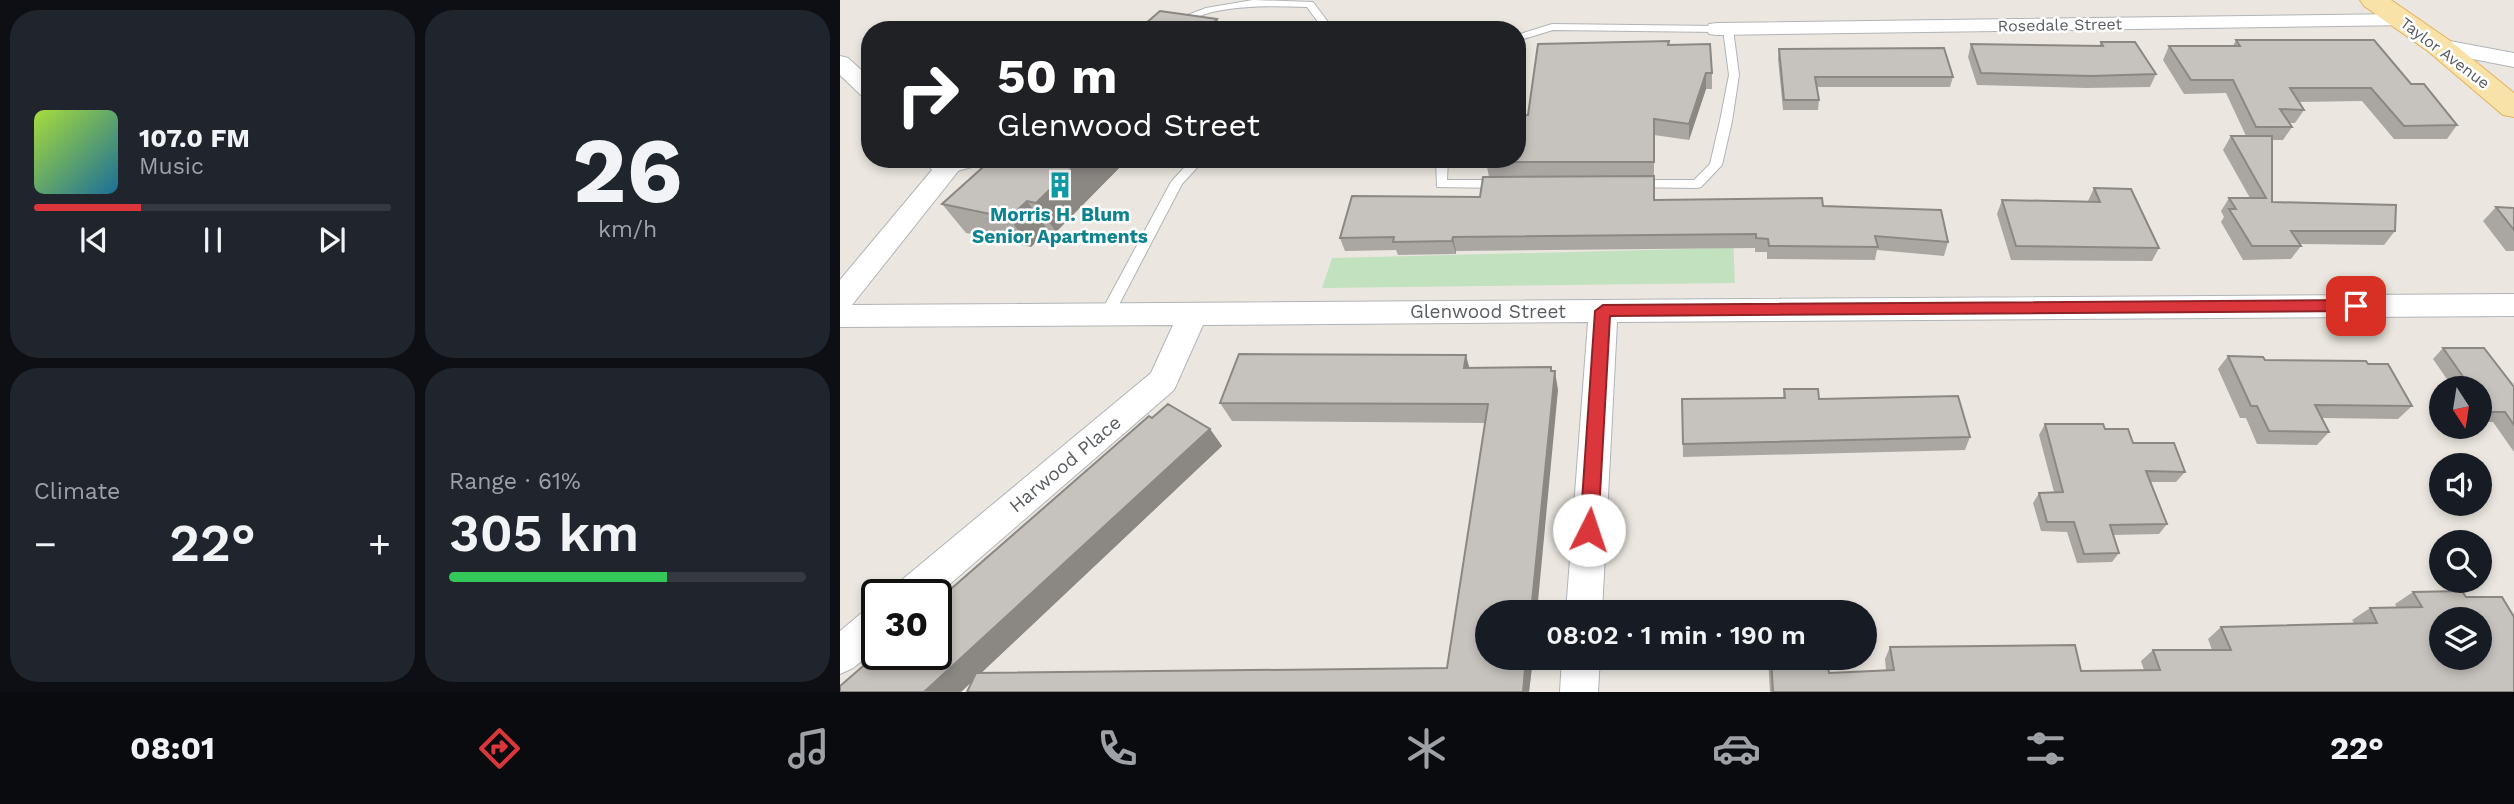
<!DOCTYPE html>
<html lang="en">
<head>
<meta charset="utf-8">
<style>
  body { margin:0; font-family:"Work Sans",sans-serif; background:#20242c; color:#f1f3f6; height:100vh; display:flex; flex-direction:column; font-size:26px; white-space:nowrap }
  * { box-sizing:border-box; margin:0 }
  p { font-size:23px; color:#9ea1a6 }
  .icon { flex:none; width:38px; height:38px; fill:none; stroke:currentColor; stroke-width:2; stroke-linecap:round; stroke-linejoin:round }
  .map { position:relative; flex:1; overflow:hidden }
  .details { display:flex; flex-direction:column; gap:10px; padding:10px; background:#0d0f14; width:840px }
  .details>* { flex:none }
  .hud { position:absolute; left:21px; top:21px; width:665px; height:147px; border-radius:28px; box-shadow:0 4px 10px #0003; background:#202124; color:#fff; overflow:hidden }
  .needle { width:46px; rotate:168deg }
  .controls { position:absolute; left:1589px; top:376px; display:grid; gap:14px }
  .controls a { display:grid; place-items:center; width:63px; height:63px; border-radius:50%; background:#171b24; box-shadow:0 4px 10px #0003; font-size:35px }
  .speed { position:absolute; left:21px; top:579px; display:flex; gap:14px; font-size:35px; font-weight:700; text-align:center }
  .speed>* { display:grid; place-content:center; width:91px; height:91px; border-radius:50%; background:#171b24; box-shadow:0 4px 10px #0003; line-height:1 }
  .speed .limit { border:4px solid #111; border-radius:10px; background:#fff; color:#111 }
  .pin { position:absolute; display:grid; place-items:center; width:60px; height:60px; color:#fff; margin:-30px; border-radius:14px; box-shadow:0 4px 10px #0006 }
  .me { position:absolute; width:77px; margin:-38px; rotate:4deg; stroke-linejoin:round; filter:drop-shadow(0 0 5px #0008) }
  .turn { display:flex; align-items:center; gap:24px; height:147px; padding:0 21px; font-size:32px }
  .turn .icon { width:91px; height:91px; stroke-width:2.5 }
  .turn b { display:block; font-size:49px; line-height:60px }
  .big { font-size:52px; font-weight:600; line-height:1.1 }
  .details .card { flex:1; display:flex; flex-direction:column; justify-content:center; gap:10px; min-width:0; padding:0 24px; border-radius:28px; background:#20242c }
  .details .dial { align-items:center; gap:0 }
  .dial b { font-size:91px; line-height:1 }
  .song { display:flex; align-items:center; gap:21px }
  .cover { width:84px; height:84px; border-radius:10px; background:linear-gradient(135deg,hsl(80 70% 55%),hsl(200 70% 35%)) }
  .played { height:7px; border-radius:4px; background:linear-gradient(90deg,#db363c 30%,#363941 30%) }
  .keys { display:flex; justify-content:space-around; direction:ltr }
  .heat { display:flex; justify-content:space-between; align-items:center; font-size:38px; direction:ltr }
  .charge { height:10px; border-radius:5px; background:linear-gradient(90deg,#34c759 61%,#363941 0) }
  .details .tiles { flex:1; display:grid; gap:10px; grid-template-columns:repeat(2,1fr) }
  .trip { position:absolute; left:635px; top:600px; width:402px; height:70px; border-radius:35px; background:#171b24; box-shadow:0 4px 10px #0003; font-weight:600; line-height:70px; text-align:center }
  .dock { display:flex; height:112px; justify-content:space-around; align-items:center; background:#090b0e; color:#9ea1a6 }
  .dock .icon { width:49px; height:49px }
  .dock .active { color:#db363c }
  .dock b { font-size:32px; color:#f1f3f6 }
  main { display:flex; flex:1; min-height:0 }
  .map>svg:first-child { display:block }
</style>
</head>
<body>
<main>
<section class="details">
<div class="tiles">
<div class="card">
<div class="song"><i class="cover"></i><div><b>107.0 FM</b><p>Music</p></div></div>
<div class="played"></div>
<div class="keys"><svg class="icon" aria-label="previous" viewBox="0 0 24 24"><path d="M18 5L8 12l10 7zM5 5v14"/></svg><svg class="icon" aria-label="pause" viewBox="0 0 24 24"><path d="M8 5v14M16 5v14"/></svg><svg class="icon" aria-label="next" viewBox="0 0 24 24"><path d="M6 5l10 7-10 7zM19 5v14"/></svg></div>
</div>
<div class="card dial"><b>26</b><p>km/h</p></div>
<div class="card"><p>Climate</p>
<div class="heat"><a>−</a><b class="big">22°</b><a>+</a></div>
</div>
<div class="card"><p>Range · 61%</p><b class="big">305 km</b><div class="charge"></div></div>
</div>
</section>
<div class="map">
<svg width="1674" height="692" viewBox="0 0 1674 692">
  <rect width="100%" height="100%" fill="#ebe7e0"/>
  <path fill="#c2e1be" d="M892,212L895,283L482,288L492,258L886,248Z"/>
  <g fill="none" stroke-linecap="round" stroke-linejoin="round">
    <g stroke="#b1b4b7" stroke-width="2">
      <path id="service" d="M413,0L473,2L488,22L484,30H474L478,22L467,7C435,6 404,5 372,12C350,18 332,30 308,30L366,8Z
        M712,24L877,26L882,29L877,32L713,30L677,41V35Z
        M888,26L893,29L899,75L892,121L882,165L861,187L857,188L792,187L790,184L796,180H854L870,164L880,121L889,75L883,29Z
        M131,159H152L150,162L106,174L100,170L102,167Z
        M352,159H365L342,184L272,318H262L260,314L331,182Z
        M596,159H608L607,180H660L666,184L660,188L597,187Z"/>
    </g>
    <g stroke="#b1b4b7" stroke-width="2">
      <path id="minor" d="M1562,14L1570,15L1573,20L1570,25L877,35L869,34L866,29L869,24L877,23Z
        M1599,39L1674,53V67L1591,51L1588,46L1591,41Z
        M0,56L8,58L30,78V98L22,96L0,75Z
        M84,159H110L119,170L12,305L1674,294V316L777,322L762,612H726L748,322L363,325L334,390L96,596L53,595L58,583L311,373L333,325L0,327V280L92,170Z
        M37,606V648L13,668L0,674V631L24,611Z
        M722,658H760L758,692H720Z"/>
    </g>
    <g stroke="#e6b05e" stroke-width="2">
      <path id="primary" d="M1520,0H1551L1609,40L1674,93V117L1663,115L1589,52L1524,6Z"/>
    </g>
    <use href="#service" fill="#fff" fill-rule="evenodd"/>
    <use href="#minor" fill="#fff" fill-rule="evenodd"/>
    <use href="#primary" fill="#f8e2a8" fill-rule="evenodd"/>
  </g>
  <path fill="#aaa7a3" d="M1396,40L1571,84L1617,125L1607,139H1554L1522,101L1459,102L1464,110L1455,123H1449L1452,127L1443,140H1432V202L1555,231L1544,245L1460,244L1461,246L1451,259L1403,260L1381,222L1384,217L1381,211L1389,198H1410L1383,150L1391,136H1406L1386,93L1344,94L1323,60L1329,46H1393Z
    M1261,42L1316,74L1310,87L1246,88L1137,85L1128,57L1131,44L1259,46Z
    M829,45L872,73V89H866L849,140L814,135V200L983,206L1108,242L1104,256L1037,250L1035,260L927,259V252H915V248L616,251V254L558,255L556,250L505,251L500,238L640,197L649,177L646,162L688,115Z
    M939,49L1113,77L1110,87H977L979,100L978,110H943L938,59Z
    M288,159L216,232L208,230L191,247L126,233L102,204Z
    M1254,188L1319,248L1312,261L1171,260L1157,214L1162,200L1248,201Z
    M1656,207L1674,208V251H1666L1643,221Z
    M1603,348L1674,387V452L1653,422H1640V388H1613L1593,359Z
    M1388,356L1425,360L1528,364L1572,406L1558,419L1482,418L1489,432L1477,445L1417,444L1406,418H1400L1378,369Z
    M630,368L711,371L718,390L648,658H693L689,692L132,681L121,692L312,418L370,429L382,446L141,673L607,668L645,423L392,421L380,403Z
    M944,389L979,399L1130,437L1125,450L843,457L842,399L943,398Z
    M1205,424L1265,429L1293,443L1345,472L1336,482H1310L1327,524L1319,534L1273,535L1279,553L1272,562L1237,563L1227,532L1201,531L1193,503L1199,493L1214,492L1199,435Z
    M1573,592L1674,692H930L928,658H987L989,673L1046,670L1045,659L1050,647L1241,671L1304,670L1301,661L1313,650H1372L1368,639L1381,627L1514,623L1512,620L1530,608H1557L1555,604Z"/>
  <path fill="#8b8884" d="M377,19L382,30H367Z
    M866,73V89L849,140V124Z
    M241,159H288L216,232L196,203Z
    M187,201L208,230L191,247L169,218Z
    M613,237L616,251V254L612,241Z
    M626,355L631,374L624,368Z
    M715,371L718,390L697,612H691Z
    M370,429L382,446L121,692H84Z
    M686,658H693L689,692H683Z"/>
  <path fill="#c6c2bd" stroke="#8b8884" stroke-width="2" fill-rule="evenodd" d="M320,11L377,19L367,30H298Z
    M1396,40H1534L1571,84H1584L1617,125L1564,126L1531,88H1450L1464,110L1440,109L1452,127H1416L1393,80H1351L1329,46H1400Z
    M829,41L828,45L870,44L872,73H866L849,124L814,119V162H646V159H677V115H688L698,44Z
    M1261,42H1295L1316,74L1251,76L1141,73L1131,44L1263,46Z
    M1104,48L1113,77H975L979,100H944L939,49Z
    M1391,136H1432V202L1556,205L1555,231H1451L1461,246H1412L1389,209H1396L1389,198H1426Z
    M152,159H241L196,203L187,201L169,218L102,204Z
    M814,176V200L982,198L983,206L1101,210L1108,242L1035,236L1038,247L929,246L928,239L916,238V234L613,237L612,241L553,242L554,237L500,238L512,196L640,197L643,177Z
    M1254,188L1291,189L1319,248L1176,246L1162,200L1260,202Z
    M1656,207L1674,208V230Z
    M1603,348H1644L1674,387V425L1665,412H1648L1640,400V388H1631Z
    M399,354L626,355L624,368L711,367V371H715L691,612H648V658H686L683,692H127L136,673L607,668L648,404L380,403Z
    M1388,356L1423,357L1425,360L1526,361L1528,364H1548L1572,406L1475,405L1489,432L1429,431L1417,406H1411Z
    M944,389H978L979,399L1118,396L1130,437L843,444L842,399L945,398Z
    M328,404L370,429L84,692H0V686L37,654H96V602L309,416L312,418Z
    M1205,424H1263L1265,429H1288L1293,443H1334L1345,472L1306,471L1327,524L1270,525L1279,553L1244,554L1234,522H1207L1199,493L1223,492Z
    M1622,591L1626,597H1662L1674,617V692H933L931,658H987L989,673L1054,670L1050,647L1235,645L1241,671L1320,670L1313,650H1391L1381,627L1537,623L1530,608L1582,607L1573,592ZM1601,620H1640V658H1601Z"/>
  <path fill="#db363c" stroke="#8e2327" stroke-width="2" d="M1516,300L1524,306L1516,311L770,316L758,530L756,536L749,539L742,536L740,530L755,311L763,305Z"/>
  <defs>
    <g id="building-bare" transform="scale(2.1)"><path d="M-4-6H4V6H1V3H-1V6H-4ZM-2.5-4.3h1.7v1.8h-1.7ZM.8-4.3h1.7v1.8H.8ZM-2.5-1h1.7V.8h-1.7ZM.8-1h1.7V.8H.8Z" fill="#0f9aa8" stroke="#fff" stroke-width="2.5" paint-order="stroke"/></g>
  </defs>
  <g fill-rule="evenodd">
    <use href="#building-bare" x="220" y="185"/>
  </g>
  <g text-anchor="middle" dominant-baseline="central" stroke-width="5" stroke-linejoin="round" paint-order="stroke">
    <g font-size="16" fill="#595d60" stroke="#fff">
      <text transform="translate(1220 25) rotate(-1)">Rosedale Street</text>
      <text transform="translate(1605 53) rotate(37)">Taylor Avenue</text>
    </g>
    <g font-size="19" font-weight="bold" fill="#0d838f" stroke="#fff">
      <text x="220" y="214">Morris H. Blum<tspan x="220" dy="22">Senior Apartments</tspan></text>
    </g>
    <g font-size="19" fill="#595d60" stroke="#fff">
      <text x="648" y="311">Glenwood Street</text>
      <text transform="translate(225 464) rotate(-40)">Harwood Place</text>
    </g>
  </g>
</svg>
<div class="controls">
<a><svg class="needle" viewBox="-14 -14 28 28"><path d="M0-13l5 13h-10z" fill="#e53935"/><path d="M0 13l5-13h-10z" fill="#9ea1a6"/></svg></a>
<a><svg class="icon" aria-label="sound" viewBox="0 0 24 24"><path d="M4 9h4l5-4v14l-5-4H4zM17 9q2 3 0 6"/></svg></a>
<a><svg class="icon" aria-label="search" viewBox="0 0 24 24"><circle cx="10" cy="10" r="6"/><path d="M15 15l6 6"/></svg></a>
<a><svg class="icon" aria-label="layers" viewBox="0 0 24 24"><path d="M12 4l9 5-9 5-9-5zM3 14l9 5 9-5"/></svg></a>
</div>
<div class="speed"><div class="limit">30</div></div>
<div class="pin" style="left:1516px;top:306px;background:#d93025"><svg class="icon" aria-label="arrive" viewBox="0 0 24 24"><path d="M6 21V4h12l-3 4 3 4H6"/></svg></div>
<svg class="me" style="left:749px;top:530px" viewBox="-20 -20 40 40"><circle r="19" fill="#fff"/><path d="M0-13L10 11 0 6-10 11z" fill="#db363c"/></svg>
<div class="trip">08:02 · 1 min · 190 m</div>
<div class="hud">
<div class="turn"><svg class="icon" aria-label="right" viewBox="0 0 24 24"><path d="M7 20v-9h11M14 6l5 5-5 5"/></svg><div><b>50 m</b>Glenwood Street</div></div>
</div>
</div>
</main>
<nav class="dock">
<b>08:01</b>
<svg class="icon active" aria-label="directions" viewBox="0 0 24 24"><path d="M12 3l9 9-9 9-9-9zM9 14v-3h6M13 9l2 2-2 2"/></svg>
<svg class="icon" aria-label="music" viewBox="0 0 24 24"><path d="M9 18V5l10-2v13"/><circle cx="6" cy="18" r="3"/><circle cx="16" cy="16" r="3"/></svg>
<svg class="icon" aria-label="phone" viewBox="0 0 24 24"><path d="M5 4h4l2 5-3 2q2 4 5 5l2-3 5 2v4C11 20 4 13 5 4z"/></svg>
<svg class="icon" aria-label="climate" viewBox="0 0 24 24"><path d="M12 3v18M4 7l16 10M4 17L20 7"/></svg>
<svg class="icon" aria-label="car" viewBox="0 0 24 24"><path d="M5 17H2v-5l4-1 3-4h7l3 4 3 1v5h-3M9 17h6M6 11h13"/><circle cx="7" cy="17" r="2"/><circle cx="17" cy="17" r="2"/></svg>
<svg class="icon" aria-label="filters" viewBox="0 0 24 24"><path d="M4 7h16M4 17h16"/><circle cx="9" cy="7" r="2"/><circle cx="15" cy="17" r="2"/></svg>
<b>22°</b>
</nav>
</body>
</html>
